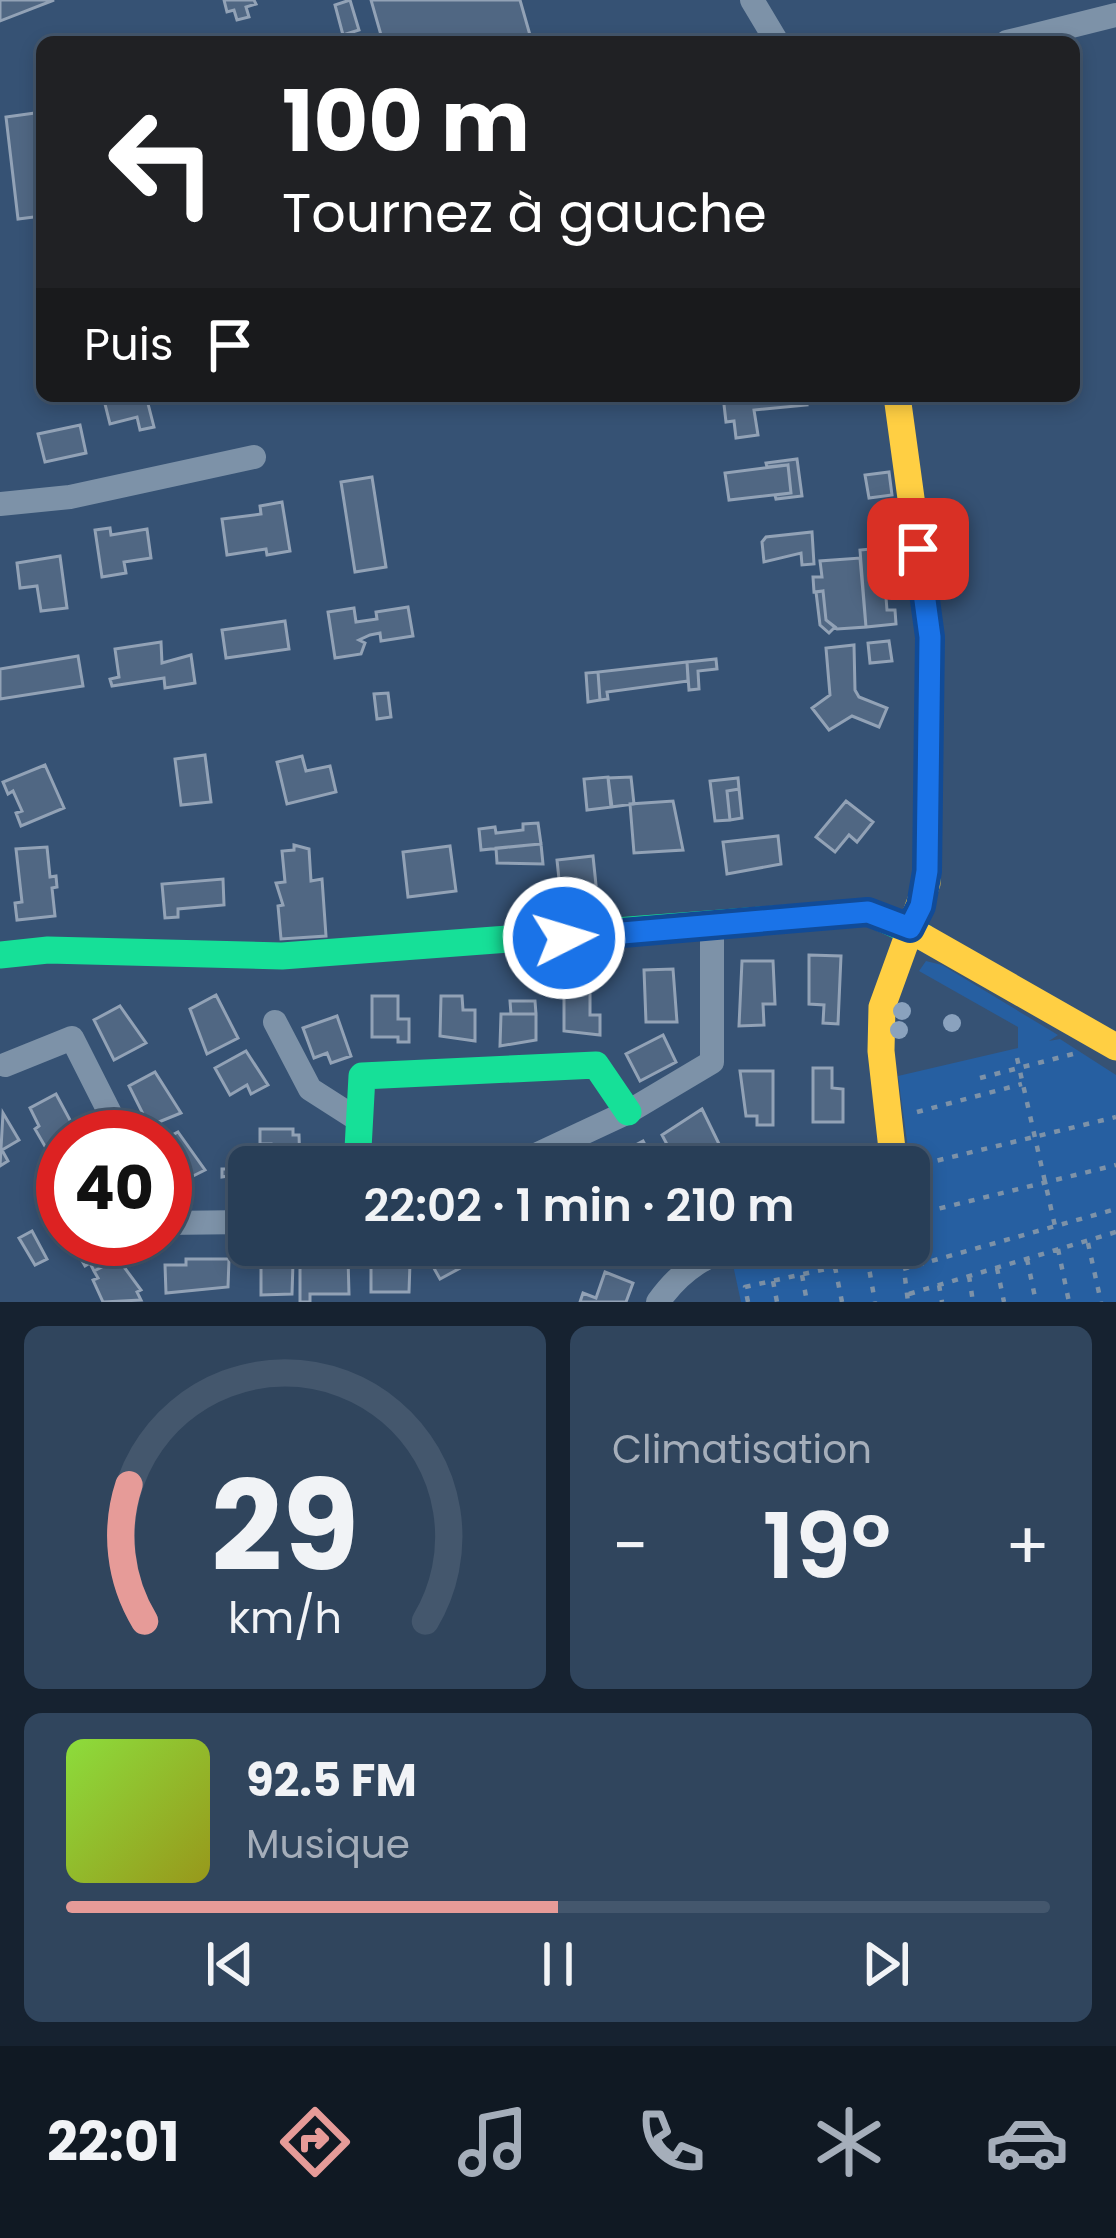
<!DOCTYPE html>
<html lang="fr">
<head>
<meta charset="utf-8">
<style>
  body { margin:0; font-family:Poppins,sans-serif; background:#30455d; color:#f1f3f6; height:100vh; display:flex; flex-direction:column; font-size:45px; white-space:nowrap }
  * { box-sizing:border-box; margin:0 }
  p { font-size:39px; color:#a5aeba }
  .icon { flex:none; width:66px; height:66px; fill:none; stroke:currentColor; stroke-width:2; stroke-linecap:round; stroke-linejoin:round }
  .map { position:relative; height:1302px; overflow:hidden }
  .details { display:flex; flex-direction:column; gap:24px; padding:24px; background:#162230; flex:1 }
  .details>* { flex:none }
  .top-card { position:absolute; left:36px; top:36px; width:1044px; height:366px; border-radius:18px; box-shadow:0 6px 18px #0003,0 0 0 3px #44576d; background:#202124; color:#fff; overflow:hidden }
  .speed { position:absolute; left:36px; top:1110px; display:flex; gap:24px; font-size:60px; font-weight:700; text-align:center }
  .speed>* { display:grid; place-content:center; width:156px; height:156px; border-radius:50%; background:#283e57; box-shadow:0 6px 18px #0003,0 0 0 3px #44576d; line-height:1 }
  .speed .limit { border:18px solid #d22; background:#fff; color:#111 }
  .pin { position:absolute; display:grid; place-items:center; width:102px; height:102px; color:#fff; margin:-51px; border-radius:24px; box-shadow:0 6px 18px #0006 }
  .me { position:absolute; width:132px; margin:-66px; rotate:85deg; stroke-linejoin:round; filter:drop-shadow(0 0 9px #0008) }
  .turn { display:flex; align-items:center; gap:42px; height:252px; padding:0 48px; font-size:54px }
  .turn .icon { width:156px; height:156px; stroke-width:2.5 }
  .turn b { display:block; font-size:84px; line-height:102px }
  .then { display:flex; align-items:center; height:114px; padding:0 48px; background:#0003; gap:24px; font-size:45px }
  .big { font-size:90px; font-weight:600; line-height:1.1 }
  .details .tile { flex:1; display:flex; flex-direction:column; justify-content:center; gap:18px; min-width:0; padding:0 42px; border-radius:18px; background:#30455d }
  .details .dial { align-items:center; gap:0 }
  .dial svg { height:312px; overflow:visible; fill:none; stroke:#44576d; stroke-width:7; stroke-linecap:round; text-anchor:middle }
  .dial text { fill:#f1f3f6; stroke:none }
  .song { display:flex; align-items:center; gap:36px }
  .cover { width:144px; height:144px; border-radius:18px; background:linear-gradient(135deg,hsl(90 70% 55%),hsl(60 70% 35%)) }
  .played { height:12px; border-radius:6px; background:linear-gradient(90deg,#e69b98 50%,#44576d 50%) }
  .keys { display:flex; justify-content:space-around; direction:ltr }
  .heat { display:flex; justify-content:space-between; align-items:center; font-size:66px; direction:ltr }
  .details .tiles { flex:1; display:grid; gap:24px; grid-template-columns:1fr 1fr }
  .tile:last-child { grid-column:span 2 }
  .trip { position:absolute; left:228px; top:1146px; width:702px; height:120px; border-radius:18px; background:#283e57; box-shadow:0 6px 18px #0003,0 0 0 3px #44576d; font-weight:600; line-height:120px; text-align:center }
  .tabs { display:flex; height:192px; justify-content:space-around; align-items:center; background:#101923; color:#a5aeba }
  .tabs .icon { width:84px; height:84px }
  .tabs .on { color:#e69b98 }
  .tabs b { font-size:54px; color:#f1f3f6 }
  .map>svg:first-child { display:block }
</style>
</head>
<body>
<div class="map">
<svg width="1116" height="1302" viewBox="0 0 1116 1302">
  <rect width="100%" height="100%" fill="#365274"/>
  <path fill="#265fa1" d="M926,961L942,965L1058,1035L1049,1041L1060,1039L1116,1075V1302H741L733,1265L836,1245H909V1231L919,1228L898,1076L1018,1048V1027L919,971Z"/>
  <path fill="#506783" stroke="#92a2b6" stroke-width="3" d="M0,0H54L0,21Z
    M224,0H254L256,4L246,7L249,17L237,20L234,10L227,12Z
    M350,0L359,30L343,35L335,5Z
    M371,0H520L532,42H383Z
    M35,113L42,216L18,219L6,117Z
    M103,396H146L154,427L140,430L137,417L110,424Z
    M723,396H806L807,405L754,410L758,435L736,438L734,421L726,422Z
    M80,425L86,453L45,462L38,434Z
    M797,459L802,496L776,499L775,495L791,493L788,465L767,467L766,463Z
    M788,465L791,493L729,500L725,473Z
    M889,472L892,495L869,498L865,475Z
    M372,477L386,567L355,572L341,482Z
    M282,502L290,551L267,555L266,549L227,555L222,519L261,514L260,506Z
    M110,528L111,535L147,529L151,558L124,562L126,573L102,577L95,530Z
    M812,532L814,564L802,565L801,553L764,562L762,542L766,537Z
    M882,548L887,610H895L896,624L866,627L860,550Z
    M60,556L67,608L41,611L37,586L20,588L17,563Z
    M860,558L866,627L837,629L826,620L823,591L814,592L813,577H822L820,561Z
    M823,591L826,620L835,627L829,633L820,625L816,592Z
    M408,607L413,636L381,641L380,633L370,635L359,640L365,643L361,654L335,658L328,612L354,608L356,622L377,619L376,612Z
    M285,621L289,649L226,658L222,630Z
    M889,641L892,661L870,663L868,643Z
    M161,642L162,663L191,655L195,683L165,688L164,678L112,686L110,679L119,677L115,649Z
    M854,645L855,690L859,697L887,708L879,727L852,716L829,730L812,708L830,695L826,648Z
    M78,656L83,686L0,699V669Z
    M716,659L717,669L698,671L699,689L689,690L687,662Z
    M687,662L688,681L607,692L608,699L600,700L598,672Z
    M598,672L600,700L588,702L586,673Z
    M388,693L391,717L377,719L374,694Z
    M205,755L211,802L181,805L175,759Z
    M302,756L306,771L330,766L336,792L287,804L277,762Z
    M45,765L64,808L21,826L16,813L22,811L13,791L8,794L3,782Z
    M608,777L612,807L587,810L584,779Z
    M631,777L634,804L611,807L608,778Z
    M738,778L739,789L727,791L730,820L715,821L710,781Z
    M739,789L742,818L730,820L727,791Z
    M673,801L683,850L634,853L630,804Z
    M846,801L873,822L857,842L849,835L835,852L816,837Z
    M538,823L541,844L481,850L479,829L495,827L496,833L523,830V824Z
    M778,836L781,864L727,874L723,842Z
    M541,844L543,864L497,863L496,848Z
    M294,845L309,849L311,881L322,879L326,936L281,939L278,906L283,905L276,883L285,882L282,851L294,850Z
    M450,846L456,891L408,897L403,852Z
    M47,847L50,877L56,876L57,887L52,888L55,916L17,920L15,903L22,902L16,849Z
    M593,856L596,885L560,889L557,860Z
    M223,879L224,905L178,909V917L165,918L162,884Z
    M809,955L841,956L838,1024L823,1023L824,1005L809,1004Z
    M742,961H773L775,1004H763L764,1025L739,1026Z
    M673,969L677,1022H646L644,970Z
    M590,991V1015H600V1035L564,1031V992Z
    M216,995L238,1038L207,1054L190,1009Z
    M372,996H398V1019H409V1042H398V1037H372Z
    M441,996H462L463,1010H475V1041L440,1036Z
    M510,1001H535L536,1014H511Z
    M120,1006L146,1043L114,1060L94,1020Z
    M501,1014H536V1040L500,1046Z
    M337,1016L351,1056L331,1063L327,1053L314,1058L303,1028Z
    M663,1035L676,1062L640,1081L626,1054Z
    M246,1051L268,1085L251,1094L247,1085L230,1095L215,1068Z
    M813,1068H832V1088L843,1089V1122H813Z
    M740,1071H773V1125H757V1116H746Z
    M155,1072L181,1113L149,1126L129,1086Z
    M56,1094L78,1135L63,1137L62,1148L50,1155L35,1129L39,1126L30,1108Z
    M702,1109L719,1144L698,1156L700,1159L679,1167L662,1135Z
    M3,1113L19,1140L2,1150L8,1161L0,1166Z
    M260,1129H293V1135H299L300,1167H271V1144H260Z
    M178,1132L205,1170L175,1185L165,1167V1139Z
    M643,1141L657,1167H606L604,1162Z
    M222,1169H249V1202H239L241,1174L222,1177Z
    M32,1231L47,1259L35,1265L19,1238Z
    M85,1239H101L106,1250L130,1239L135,1250L94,1271L90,1263L85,1266L73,1245Z
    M444,1245H486L487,1247L474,1255L477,1259L440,1279L426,1254Z
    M135,1250L140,1259L124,1267L141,1290L137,1292L141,1300L103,1302L93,1280L98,1278L94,1271Z
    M348,1258L349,1294H310V1302H300V1259Z
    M186,1259H229L228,1287L166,1293L165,1265H186Z
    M261,1263H293L292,1294L261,1295Z
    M410,1263L409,1292H371V1264Z
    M605,1272L633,1283L626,1302H580L583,1293L596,1298Z"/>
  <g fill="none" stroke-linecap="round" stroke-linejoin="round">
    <path stroke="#7d92a8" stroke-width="4.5" stroke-dasharray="6 9" stroke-linecap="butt" d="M1017,1058L1055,1226
      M980,1078L1073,1054
      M917,1112L1022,1084
      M923,1164L1116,1117
      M925,1212L1116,1165
      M1088,1243L1101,1302
      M1058,1249L1069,1302
      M867,1257L875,1302
      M1027,1259L1036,1302
      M835,1267L842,1302
      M997,1268L1004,1302
      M903,1269L1116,1209
      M802,1275L807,1302
      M969,1276L973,1302
      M773,1281L777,1302
      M939,1285L942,1302
      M909,1294L1116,1232
      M748,1302L745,1287L835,1267L901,1245L908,1302"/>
    <path stroke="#7d92a8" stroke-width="24" d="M752,0L777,42
      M1007,42L1116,15
      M0,504L70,497L254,457
      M275,1022L310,1089L360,1121
      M5,1065L72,1038L122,1137
      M510,1167L628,1112L712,1062V924
      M165,1223L249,1222
      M658,1302C681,1270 708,1251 748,1245"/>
    <path stroke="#16e098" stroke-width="27" d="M0,955L48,950L282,956L868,912L923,937
      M357,1167L362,1076L596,1065L628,1112"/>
    <path stroke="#ffcf43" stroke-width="27" d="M923,937L1116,1047
      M894,1167L881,1051L882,1007L927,883L930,637L897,396"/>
  </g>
  <g fill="#8aa2be">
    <circle cx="902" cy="1011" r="9"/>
    <circle cx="952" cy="1023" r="9"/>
    <circle cx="899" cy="1030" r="9"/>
  </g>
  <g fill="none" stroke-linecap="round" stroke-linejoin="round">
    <g stroke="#114b97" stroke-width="30">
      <path id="route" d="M564,938L868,912L910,928L921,906L927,871L930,637L918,549"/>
    </g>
    <use href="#route" stroke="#1a73e8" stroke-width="21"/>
  </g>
</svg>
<div class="speed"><div class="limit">40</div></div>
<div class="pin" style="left:918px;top:549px;background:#d93025"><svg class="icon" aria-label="arrive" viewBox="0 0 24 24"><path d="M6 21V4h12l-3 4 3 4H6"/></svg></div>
<svg class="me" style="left:564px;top:938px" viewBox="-20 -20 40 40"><circle r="17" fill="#1a73e8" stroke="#fff" stroke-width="3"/><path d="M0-11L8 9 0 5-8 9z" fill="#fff"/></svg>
<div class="trip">22:02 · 1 min · 210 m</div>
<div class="top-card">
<div class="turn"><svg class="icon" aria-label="left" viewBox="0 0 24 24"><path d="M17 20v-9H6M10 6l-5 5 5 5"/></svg><div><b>100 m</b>Tournez à gauche</div></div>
<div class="then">Puis<svg class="icon" aria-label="arrive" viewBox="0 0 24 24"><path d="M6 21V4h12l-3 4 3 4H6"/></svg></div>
</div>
</div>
<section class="details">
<div class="tiles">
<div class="tile dial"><svg viewBox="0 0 100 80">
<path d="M14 69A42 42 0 1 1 86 69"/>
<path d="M14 69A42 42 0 0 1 10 34" stroke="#e69b98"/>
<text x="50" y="56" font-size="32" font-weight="700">29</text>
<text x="50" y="72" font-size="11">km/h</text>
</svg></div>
<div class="tile"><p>Climatisation</p>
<div class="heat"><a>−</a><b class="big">19°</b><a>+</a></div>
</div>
<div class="tile">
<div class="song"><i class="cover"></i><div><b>92.5 FM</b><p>Musique</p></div></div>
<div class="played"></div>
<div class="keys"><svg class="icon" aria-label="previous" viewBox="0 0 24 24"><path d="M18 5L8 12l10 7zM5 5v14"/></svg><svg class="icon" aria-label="pause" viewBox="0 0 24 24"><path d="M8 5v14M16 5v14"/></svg><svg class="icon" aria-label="next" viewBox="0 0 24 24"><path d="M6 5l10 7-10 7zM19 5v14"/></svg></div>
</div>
</div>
</section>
<nav class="tabs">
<b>22:01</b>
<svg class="icon on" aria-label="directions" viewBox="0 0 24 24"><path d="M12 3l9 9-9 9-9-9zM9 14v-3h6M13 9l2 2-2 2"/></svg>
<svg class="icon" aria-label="music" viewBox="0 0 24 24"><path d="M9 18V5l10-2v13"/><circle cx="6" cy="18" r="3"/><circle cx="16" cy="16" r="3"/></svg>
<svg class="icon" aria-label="phone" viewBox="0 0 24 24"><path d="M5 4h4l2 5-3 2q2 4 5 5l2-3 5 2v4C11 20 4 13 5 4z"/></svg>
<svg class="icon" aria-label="climate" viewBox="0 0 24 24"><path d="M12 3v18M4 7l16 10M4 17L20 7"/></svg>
<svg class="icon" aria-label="car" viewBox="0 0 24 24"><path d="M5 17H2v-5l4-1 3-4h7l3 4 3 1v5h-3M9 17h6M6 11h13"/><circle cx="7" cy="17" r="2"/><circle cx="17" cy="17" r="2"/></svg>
</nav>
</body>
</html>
